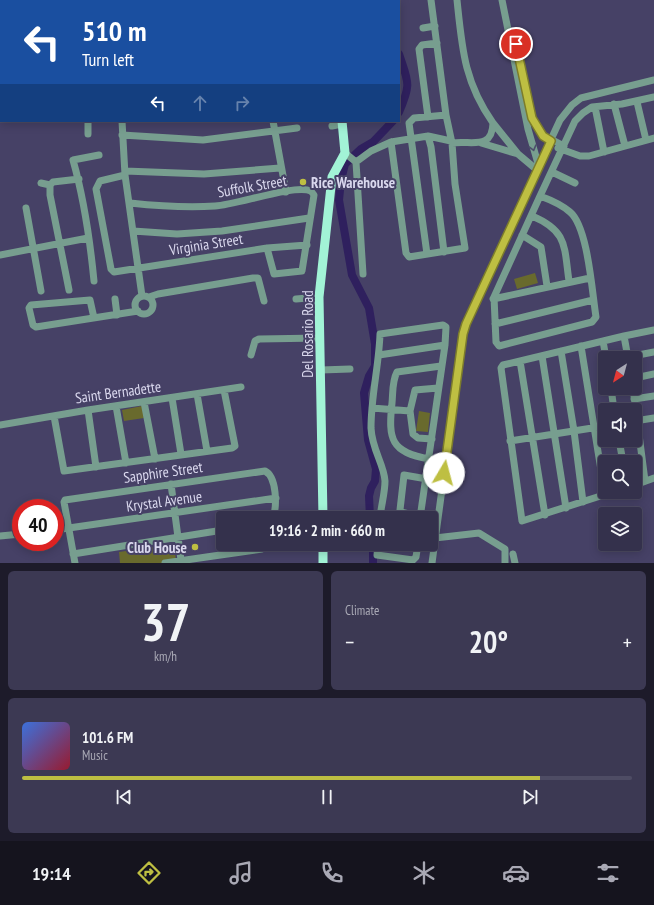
<!DOCTYPE html>
<html lang="en">
<head>
<meta charset="utf-8">
<style>
  body { margin:0; font-family:"PT Sans Narrow",sans-serif; background:#3c3953; color:#f1f3f6; height:100vh; display:flex; flex-direction:column; font-size:15px; white-space:nowrap }
  * { box-sizing:border-box; margin:0 }
  p { font-size:13px; color:#a9a9b5 }
  .icon { flex:none; width:22px; height:22px; fill:none; stroke:currentColor; stroke-width:2; stroke-linecap:round; stroke-linejoin:round }
  .map { position:relative; height:563px; overflow:hidden }
  .details { display:flex; flex-direction:column; gap:8px; padding:8px; background:#1d1b2a; flex:1 }
  .details>* { flex:none }
  .banner { position:absolute; left:0px; top:0px; width:400px; height:122px; box-shadow:0 2px 10px #0003,0 0 0 1px #4e4c64; background:#1a4fa0; color:#fff; overflow:hidden }
  .needle { width:26px; rotate:216deg }
  .controls { position:absolute; left:598px; top:351px; display:grid; gap:8px }
  .controls a { display:grid; place-items:center; width:44px; height:44px; border-radius:4px; background:#34314c; box-shadow:0 2px 10px #0003,0 0 0 1px #4e4c64; font-size:20px }
  .speed { position:absolute; left:12px; top:499px; display:flex; gap:8px; font-size:20px; font-weight:700; text-align:center }
  .speed>* { display:grid; place-content:center; width:52px; height:52px; border-radius:50%; background:#34314c; box-shadow:0 2px 10px #0003,0 0 0 1px #4e4c64; line-height:1 }
  .speed .limit { border:6px solid #d22; background:#fff; color:#111 }
  .pin { position:absolute; display:grid; place-items:center; width:34px; height:34px; color:#fff; margin:-17px; border:2px solid #fff; border-radius:50%; box-shadow:0 1px 4px #0007 }
  .me { position:absolute; width:44px; margin:-22px; rotate:8deg; stroke-linejoin:round; filter:drop-shadow(0 0 3px #0008) }
  .turn { display:flex; align-items:center; gap:14px; height:84px; padding:0 16px; font-size:18px }
  .turn .icon { width:52px; height:52px; stroke-width:2.5 }
  .turn b { display:block; font-size:28px; line-height:34px }
  .lanes { display:flex; align-items:center; height:38px; padding:0 16px; background:#0003; justify-content:center; gap:20px; direction:ltr }
  .lanes .off { opacity:.35 }
  .big { font-size:30px; font-weight:800; line-height:1.1 }
  .details .widget { flex:1; display:flex; flex-direction:column; justify-content:center; gap:6px; min-width:0; padding:0 14px; border-radius:6px; background:#3c3953 }
  .details .dial { align-items:center; gap:0 }
  .dial b { font-size:52px; line-height:1 }
  .song { display:flex; align-items:center; gap:12px }
  .cover { width:48px; height:48px; border-radius:6px; background:linear-gradient(135deg,hsl(220 70% 55%),hsl(350 70% 35%)) }
  .played { height:4px; border-radius:2px; background:linear-gradient(90deg,#bebf42 85%,#4e4c64 85%) }
  .keys { display:flex; justify-content:space-around; direction:ltr }
  .heat { display:flex; justify-content:space-between; align-items:center; font-size:22px; direction:ltr }
  .details .tiles { flex:1; display:grid; gap:8px; grid-template-columns:1fr 1fr }
  .widget:last-child { grid-column:span 2 }
  .trip { position:absolute; left:216px; top:511px; width:222px; height:40px; border-radius:4px; background:#34314c; box-shadow:0 2px 10px #0003,0 0 0 1px #4e4c64; font-weight:800; line-height:40px; text-align:center }
  .menu { display:flex; height:64px; justify-content:space-around; align-items:center; background:#15141e; color:#a9a9b5 }
  .menu .icon { width:28px; height:28px }
  .menu .on { color:#bebf42 }
  .menu b { font-size:18px; color:#f1f3f6 }
  .map>svg:first-child { display:block }
</style>
</head>
<body>
<div class="map">
<svg width="654" height="563" viewBox="0 0 654 563">
  <rect width="100%" height="100%" fill="#464166"/>
  <path fill="#696a2d" d="M535,273L538,283L517,289L514,279Z
    M142,406L144,418L124,421L122,410Z
    M419,411L430,413L428,432L416,431Z
    M174,544L176,561L162,563H120L119,552Z"/>
  <g fill="none" stroke-linecap="round" stroke-linejoin="round">
    <path stroke="#2f205e" stroke-width="1.5" d="M169,1L170,0"/>
    <path stroke="#2f205e" stroke-width="8" d="M368,0L369,1
      M399,54C408,82 412,83 399,112
      M370,518L369,496L371,488L375,481L376,469L368,440L364,393L369,376L375,366V344L369,308L352,275L339,200L341,180L345,164L361,149L373,142L393,121
      M373,563V544"/>
    <path stroke="#779e8f" stroke-width="7" d="M182,0V1
      M205,0V1
      M228,0V1
      M431,0L446,115L452,143L455,184L465,248L409,257L406,253L391,142L428,136L451,141
      M457,0C462,48 464,82 493,123
      M502,0L528,129L539,167
      M423,28L435,26
      M514,36L532,119L543,135L564,146
      M0,87H1
      M637,102L646,140
      M0,104H1
      M614,104L625,146
      M595,107L604,152
      M428,117L419,49L422,45L437,43
      M122,121L125,175L142,296
      M273,121L286,192
      M332,126L342,124
      M88,134V121
      M122,135L203,140L297,128
      M428,136L431,147L444,252
      M452,143C471,140 492,151 493,123L518,154
      M481,143L518,154L537,170
      M558,148L580,156H589L654,138
      M345,153L356,162L363,274
      M356,162L371,151L391,142
      M125,171L204,174L280,168
      M552,172L575,183
      M125,175L100,181L96,189L111,269L114,272L267,248L307,245
      M41,183L50,185
      M540,196C551,200 562,205 570,212C588,227 592,292 596,317L592,322L499,346L496,342L494,297Z
      M540,196L575,121L583,113L592,107L622,104L654,97
      M130,203C158,206 186,208 215,206C237,205 294,184 311,191L314,195L302,271L274,274L267,248
      M26,208L41,291
      M532,216C568,231 564,247 569,281
      M133,231L177,234L222,231L309,218
      M522,235L541,247L547,286
      M427,254L409,123L414,118L446,115
      M0,255L88,238
      M94,281C90,240 84,199 73,160L99,155
      M69,290L50,195V185L53,182L79,179
      M135 305a9 9 0 1 1 18 0a9 9 0 1 1-18 0Z
      M149,297L158,294L253,278H258L264,301
      M115,299L117,315
      M296,299L319,297
      M493,299L590,278
      M94,318L90,300L31,305L29,308L33,325L36,327L138,311
      M495,324L593,300
      M624,336L654,330
      M603,341L606,358
      M581,346L605,495
      M561,351L574,431L583,502
      M251,355L255,341L259,339L320,338
      M379,355L445,345
      M542,356L566,508
      M628,357L654,352
      M520,361L545,515
      M321,370L350,369
      M635,378L654,374
      M611,388L614,410
      M633,388L645,481
      M197,394L207,451
      M172,398L181,454
      M634,399L654,396
      M144,402L155,459
      M116,406L126,463
      M372,408L410,411
      M88,410L96,467
      M54,416L64,471L232,448L235,446L224,390
      M635,421L654,418
      M0,425L88,410L241,387
      M432,439L418,438L413,434L410,411L415,390L438,388
      M619,440L623,462
      M510,441L605,426
      M429,459C391,452 388,440 392,403C393,393 392,381 397,372L441,366
      M171,484L181,560
      M635,485L654,478
      M613,492L522,521L501,368L503,365L624,336L628,358
      M420,517L401,512L400,510L404,475L427,479
      M380,518C381,506 385,493 385,481C384,464 372,450 371,428C371,396 379,365 380,334L443,325L446,327L445,345L420,518
      M55,530L276,498
      M0,536L21,534
      M435,538L479,533L505,549V563
      M378,544L377,555L413,560L416,557L418,544
      M73,554L223,530
      M513,554L515,563
      M75,563L64,502L65,500L265,471C277,477 277,506 273,518
      M165,563L262,549L266,544
      M432,563L463,334L471,312L560,120L572,105L581,98L654,80"/>
    <path stroke="#a2f3d6" stroke-width="9" d="M331,0V1
      M323,518L319,297L332,177L345,153L342,121
      M323,544V563"/>
  </g>
  <defs><path id="oneway-chevron" d="M-2-3.5L2.5 0L-2 3.5" fill="none" stroke-width="1.6" stroke-linecap="round" stroke-linejoin="round"/></defs>
  <use stroke="#4d4f6c" href="#oneway-chevron" transform="translate(533 148) rotate(75)"/>
  <g fill="none" stroke-linecap="round" stroke-linejoin="round">
    <g stroke="#7c7c2b" stroke-width="10">
      <path id="route" d="M444,473L463,334L466,324L551,141L543,136L532,118L516,44"/>
    </g>
    <use href="#route" stroke="#bebf42" stroke-width="7"/>
  </g>
  <g fill="#bebf42" stroke="#464166" stroke-width="1.5">
    <circle cx="303" cy="182" r="4"/>
    <circle cx="195" cy="547" r="4"/>
  </g>
  <g text-anchor="middle" dominant-baseline="central" stroke-width="4" stroke-linejoin="round" paint-order="stroke">
    <g font-size="15" font-weight="bold" fill="#dad8ee" stroke="#464166" text-anchor="start">
      <text x="311" y="182">Rice Warehouse</text>
      <text x="187" y="547" text-anchor="end">Club House</text>
    </g>
    <g font-size="15" fill="#dad8ee" stroke="#464166">
      <text transform="translate(252 186) rotate(-10)">Suffolk Street</text>
      <text transform="translate(206 244) rotate(-9)">Virginia Street</text>
      <text transform="translate(307 334) rotate(-90)">Del Rosario Road</text>
      <text transform="translate(118 392) rotate(-8)">Saint Bernadette</text>
      <text transform="translate(163 472) rotate(-8)">Sapphire Street</text>
      <text transform="translate(164 501) rotate(-8)">Krystal Avenue</text>
    </g>
  </g>
</svg>
<div class="controls">
<a><svg class="needle" viewBox="-14 -14 28 28"><path d="M0-13l5 13h-10z" fill="#e53935"/><path d="M0 13l5-13h-10z" fill="#a9a9b5"/></svg></a>
<a><svg class="icon" aria-label="sound" viewBox="0 0 24 24"><path d="M4 9h4l5-4v14l-5-4H4zM17 9q2 3 0 6"/></svg></a>
<a><svg class="icon" aria-label="search" viewBox="0 0 24 24"><circle cx="10" cy="10" r="6"/><path d="M15 15l6 6"/></svg></a>
<a><svg class="icon" aria-label="layers" viewBox="0 0 24 24"><path d="M12 4l9 5-9 5-9-5zM3 14l9 5 9-5"/></svg></a>
</div>
<div class="speed"><div class="limit">40</div></div>
<div class="pin" style="left:516px;top:44px;background:#d93025"><svg class="icon" aria-label="arrive" viewBox="0 0 24 24"><path d="M6 21V4h12l-3 4 3 4H6"/></svg></div>
<svg class="me" style="left:444px;top:473px" viewBox="-20 -20 40 40"><circle r="19" fill="#fff"/><path d="M0-13L10 11 0 6-10 11z" fill="#bebf42"/></svg>
<div class="trip">19:16 · 2 min · 660 m</div>
<div class="banner">
<div class="turn"><svg class="icon" aria-label="left" viewBox="0 0 24 24"><path d="M17 20v-9H6M10 6l-5 5 5 5"/></svg><div><b>510 m</b>Turn left</div></div>
<div class="lanes"><svg class="icon" aria-label="left" viewBox="0 0 24 24"><path d="M17 20v-9H6M10 6l-5 5 5 5"/></svg><svg class="icon off" aria-label="ahead" viewBox="0 0 24 24"><path d="M12 20V5M6 11l6-6 6 6"/></svg><svg class="icon off" aria-label="right" viewBox="0 0 24 24"><path d="M7 20v-9h11M14 6l5 5-5 5"/></svg></div>
</div>
</div>
<section class="details">
<div class="tiles">
<div class="widget dial"><b>37</b><p>km/h</p></div>
<div class="widget"><p>Climate</p>
<div class="heat"><a>−</a><b class="big">20°</b><a>+</a></div>
</div>
<div class="widget">
<div class="song"><i class="cover"></i><div><b>101.6 FM</b><p>Music</p></div></div>
<div class="played"></div>
<div class="keys"><svg class="icon" aria-label="previous" viewBox="0 0 24 24"><path d="M18 5L8 12l10 7zM5 5v14"/></svg><svg class="icon" aria-label="pause" viewBox="0 0 24 24"><path d="M8 5v14M16 5v14"/></svg><svg class="icon" aria-label="next" viewBox="0 0 24 24"><path d="M6 5l10 7-10 7zM19 5v14"/></svg></div>
</div>
</div>
</section>
<nav class="menu">
<b>19:14</b>
<svg class="icon on" aria-label="directions" viewBox="0 0 24 24"><path d="M12 3l9 9-9 9-9-9zM9 14v-3h6M13 9l2 2-2 2"/></svg>
<svg class="icon" aria-label="music" viewBox="0 0 24 24"><path d="M9 18V5l10-2v13"/><circle cx="6" cy="18" r="3"/><circle cx="16" cy="16" r="3"/></svg>
<svg class="icon" aria-label="phone" viewBox="0 0 24 24"><path d="M5 4h4l2 5-3 2q2 4 5 5l2-3 5 2v4C11 20 4 13 5 4z"/></svg>
<svg class="icon" aria-label="climate" viewBox="0 0 24 24"><path d="M12 3v18M4 7l16 10M4 17L20 7"/></svg>
<svg class="icon" aria-label="car" viewBox="0 0 24 24"><path d="M5 17H2v-5l4-1 3-4h7l3 4 3 1v5h-3M9 17h6M6 11h13"/><circle cx="7" cy="17" r="2"/><circle cx="17" cy="17" r="2"/></svg>
<svg class="icon" aria-label="filters" viewBox="0 0 24 24"><path d="M4 7h16M4 17h16"/><circle cx="9" cy="7" r="2"/><circle cx="15" cy="17" r="2"/></svg>
</nav>
</body>
</html>
